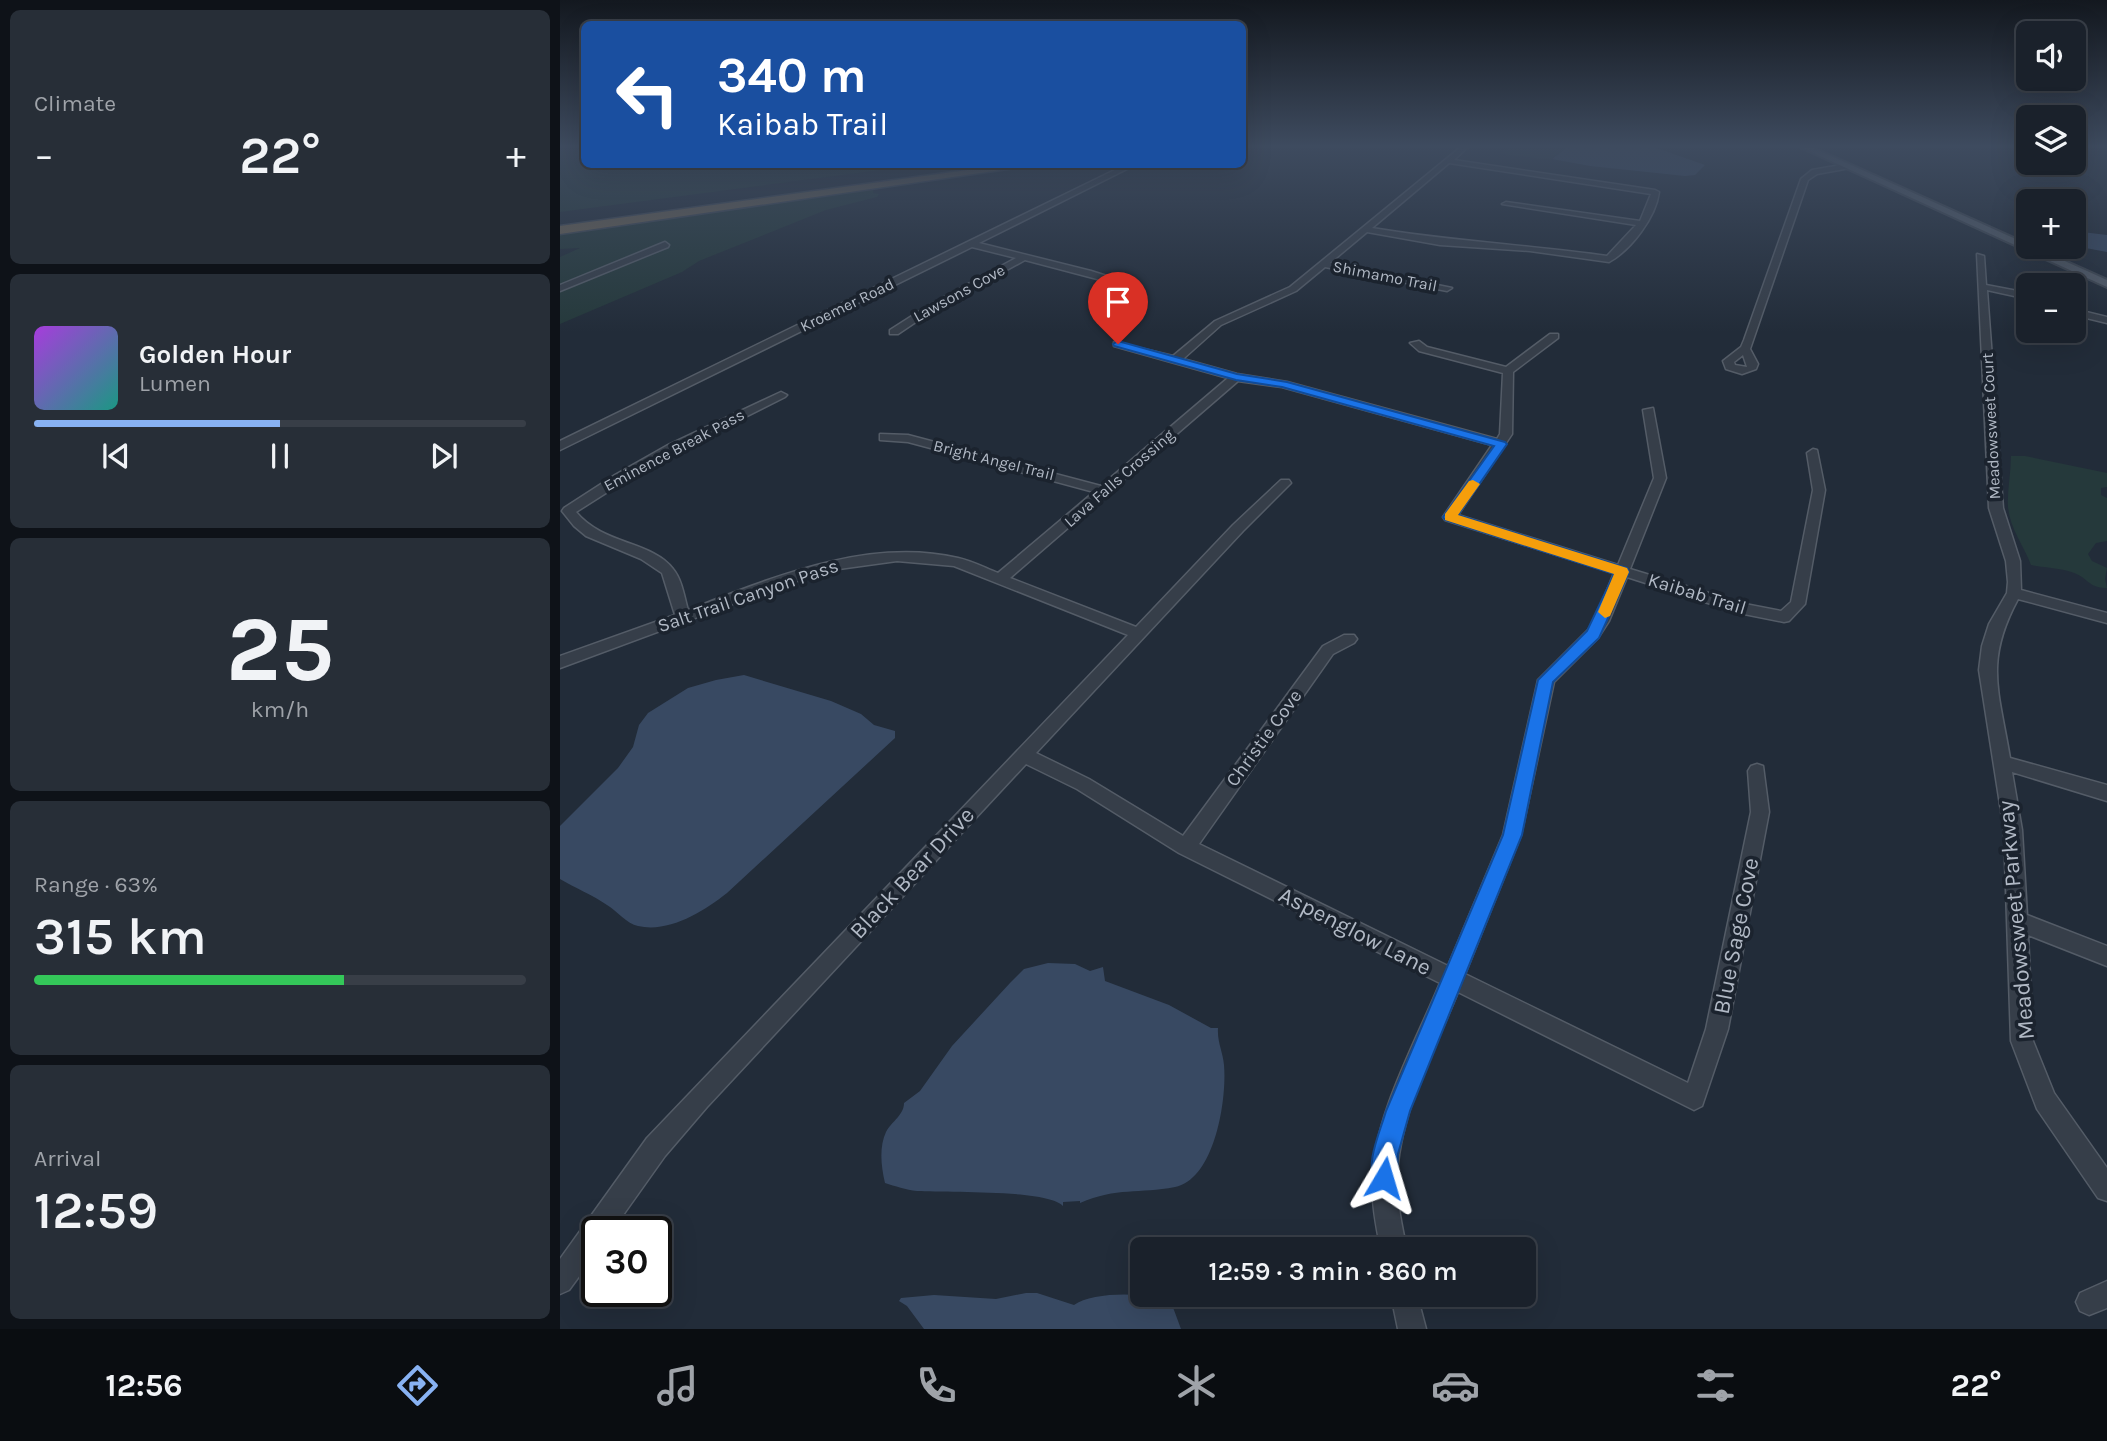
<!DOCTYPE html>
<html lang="en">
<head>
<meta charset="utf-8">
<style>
  body { margin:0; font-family:Karla,sans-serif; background:#272e37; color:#f1f3f6; height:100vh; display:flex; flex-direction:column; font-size:26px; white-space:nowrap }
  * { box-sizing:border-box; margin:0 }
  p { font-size:23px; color:#9fa3a9 }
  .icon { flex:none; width:38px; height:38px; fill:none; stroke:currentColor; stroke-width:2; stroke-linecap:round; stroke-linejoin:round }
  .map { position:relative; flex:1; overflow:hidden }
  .side { display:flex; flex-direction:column; gap:10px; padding:10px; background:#0e1218; width:560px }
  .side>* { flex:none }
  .top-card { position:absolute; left:21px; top:21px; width:665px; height:147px; border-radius:10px; box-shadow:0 7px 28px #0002,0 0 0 2px #383e47; background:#1a4fa0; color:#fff; overflow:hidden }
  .buttons { position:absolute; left:1456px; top:21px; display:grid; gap:14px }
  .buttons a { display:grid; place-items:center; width:70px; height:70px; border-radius:10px; background:#1a212b; box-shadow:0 7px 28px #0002,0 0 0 2px #383e47; font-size:35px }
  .speed { position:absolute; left:21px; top:1216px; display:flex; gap:14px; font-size:35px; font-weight:700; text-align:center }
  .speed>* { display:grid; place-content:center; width:91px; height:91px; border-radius:50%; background:#1a212b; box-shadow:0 7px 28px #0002,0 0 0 2px #383e47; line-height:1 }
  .speed .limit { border:4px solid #111; border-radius:10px; background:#fff; color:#111 }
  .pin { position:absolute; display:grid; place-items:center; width:60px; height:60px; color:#fff; margin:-72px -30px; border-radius:50% 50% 50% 0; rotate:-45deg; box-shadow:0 0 7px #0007 }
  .pin .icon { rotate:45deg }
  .me { position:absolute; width:77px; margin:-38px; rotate:7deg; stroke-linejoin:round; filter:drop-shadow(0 0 5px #0008) }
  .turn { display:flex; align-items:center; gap:24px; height:147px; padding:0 21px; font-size:32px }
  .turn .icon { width:91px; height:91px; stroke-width:2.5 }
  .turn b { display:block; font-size:49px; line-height:60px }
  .big { font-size:52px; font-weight:600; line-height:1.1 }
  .side .widget { flex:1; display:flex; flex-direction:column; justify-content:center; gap:10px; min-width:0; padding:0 24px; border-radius:10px; background:#272e37 }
  .side .dial { align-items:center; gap:0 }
  .dial b { font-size:91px; line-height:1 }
  .song { display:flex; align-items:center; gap:21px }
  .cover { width:84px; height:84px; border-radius:10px; background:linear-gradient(135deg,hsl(280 70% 55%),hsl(170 70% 35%)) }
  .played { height:7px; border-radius:4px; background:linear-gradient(90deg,#88b2f3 50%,#383e47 50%) }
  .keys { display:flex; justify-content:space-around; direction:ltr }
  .heat { display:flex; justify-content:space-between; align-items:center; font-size:38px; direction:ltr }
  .charge { height:10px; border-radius:5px; background:linear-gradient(90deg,#34c759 63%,#383e47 0) }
  .trip { position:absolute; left:570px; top:1237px; width:406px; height:70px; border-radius:10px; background:#1a212b; box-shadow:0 7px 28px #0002,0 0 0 2px #383e47; font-weight:600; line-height:70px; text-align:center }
  .tabs { display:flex; height:112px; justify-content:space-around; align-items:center; background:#0a0d11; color:#9fa3a9 }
  .tabs .icon { width:49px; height:49px }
  .tabs .on { color:#88b2f3 }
  .tabs b { font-size:32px; color:#f1f3f6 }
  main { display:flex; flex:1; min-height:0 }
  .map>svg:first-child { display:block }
</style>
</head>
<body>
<main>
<section class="side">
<div class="widget"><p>Climate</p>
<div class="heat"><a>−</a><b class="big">22°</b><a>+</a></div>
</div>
<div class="widget">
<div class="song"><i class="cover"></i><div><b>Golden Hour</b><p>Lumen</p></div></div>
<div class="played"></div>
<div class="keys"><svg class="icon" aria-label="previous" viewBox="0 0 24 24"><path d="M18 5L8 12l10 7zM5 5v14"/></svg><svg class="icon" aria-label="pause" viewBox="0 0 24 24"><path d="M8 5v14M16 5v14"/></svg><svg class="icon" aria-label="next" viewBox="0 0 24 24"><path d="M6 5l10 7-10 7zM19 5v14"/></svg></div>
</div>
<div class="widget dial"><b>25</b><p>km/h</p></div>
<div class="widget"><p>Range · 63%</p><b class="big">315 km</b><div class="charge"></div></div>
<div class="widget"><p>Arrival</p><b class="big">12:59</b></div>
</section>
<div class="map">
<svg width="1547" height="1329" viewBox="0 0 1547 1329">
  <rect width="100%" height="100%" fill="#222c39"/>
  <path fill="#25393b" d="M0,146H24V164L358,165L0,212Z
    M950,146H1009L992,158L993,160L941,154Z
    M314,189L313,193L319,194L317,197L266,210L139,261L122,272L0,324V257L20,248L0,249V233Z
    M1451,456H1465L1547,473V487L1541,488V495L1547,498V541L1536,543L1528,554L1532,561L1547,568L1545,579L1547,588C1534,588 1531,584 1522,577C1510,568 1486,568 1471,565C1464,546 1450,529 1448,507C1447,490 1451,473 1451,456Z"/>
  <path fill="#384962" d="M1009,146H1091L1145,165L1135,175L1125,176L1030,166L992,159Z
    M1514,231L1547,235V252L1515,246Z
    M184,675L271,701L301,714L314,725L335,731V738L167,893C143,912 109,933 78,926C67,924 57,911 47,905C33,895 15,888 0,879V826L58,768L73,747L79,725L88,713L128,688L156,680Z
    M488,963L515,964L530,971L543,967L545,981L609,1005L651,1028H658C657,1042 663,1052 664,1065C667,1099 655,1179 615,1187C579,1194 557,1187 520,1203V1201L503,1202V1206C488,1189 384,1193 357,1191C346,1190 335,1186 325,1183C321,1166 319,1147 326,1132C332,1121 344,1115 344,1103L360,1091L392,1046L450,983L464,969Z
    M466,1293H477L514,1305C533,1291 590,1292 611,1302L621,1329H364L347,1306L339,1301L341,1298L374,1295L436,1299Z"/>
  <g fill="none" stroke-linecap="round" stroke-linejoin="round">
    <g stroke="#545c67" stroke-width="3">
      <path id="minor" d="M902,146H909L894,160L1095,190L1099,192C1096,217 1071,250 1049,262L970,251L880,245L807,232L770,263L892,288L887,291L765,267L736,291L661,325L623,359L677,374L727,382L937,439L940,434L943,373L859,351L850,343L859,341L867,347L946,367L990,334H998V338L953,372L952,434L898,515L1058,565L1094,478L1083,410L1093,408L1106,478L1070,569L1185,604L1221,611L1231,602L1253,490L1247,453L1253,449L1257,450L1265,490L1245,604L1229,621L1224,622L1179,613L1067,577L1049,621L1038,638L994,682L961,835L905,974L1128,1083L1146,1029L1191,812L1188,771L1191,766L1197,764L1203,766L1209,812L1168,1029L1142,1106L1134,1110L898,992C874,1051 838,1115 837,1180C837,1204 842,1227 847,1250H821C816,1227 812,1204 812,1180C815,1114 855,1044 880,983L619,853L517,789L466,764L147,1107L105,1156L51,1232H37V1252L9,1290L0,1294V1259L87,1138L568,635L394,566L337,561L279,569L227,584L0,668V656L115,615L102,573L81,559L26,536L14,526L2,511L4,508L55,475L108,445L221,392L227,395L225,397L90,465L16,512C43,545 92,541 113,569C122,580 124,596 128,610C212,578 307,537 398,558C412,561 425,568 438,573L534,492L348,442L320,440V434L348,435L541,486L668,378L554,346V342L613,356L655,321L730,287ZM889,163L1091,194L1080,221L946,202L942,204L1076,225L1047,256C969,245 890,241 812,228ZM678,381L722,387L932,445L883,517L885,520L1054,573L1035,620L1028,630L978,680L943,835L888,966L639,844L773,654L794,643L797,639L794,635H784L763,646L623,836L529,779L476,753L683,531L731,483L729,480H721L673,525L576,627L450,578Z
        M567,164H577L419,243L531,271L575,285V289L465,260L372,311L338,334H330V330L366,307L456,258L412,247L0,450V441Z
        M1287,164L1290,168L1257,174L1248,180L1190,349L1198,364L1196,369L1182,374L1166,369L1163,361L1181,347L1184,340L1241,179L1252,170ZM1183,355L1187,367L1175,365L1174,362Z
        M105,242L109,245L108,247L0,291V285Z
        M1417,254L1424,256L1426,285L1468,293V299L1427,290L1443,508L1460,561L1461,590L1547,613V623L1458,599C1424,662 1439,691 1450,758L1547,785V801L1452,772L1462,830L1467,915L1547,946V966L1468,935L1473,1041L1494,1093L1547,1168V1201L1538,1198L1477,1109L1451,1041L1444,830L1419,670L1422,646L1429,624L1447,593L1448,582L1446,561L1429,508Z
        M1514,309L1547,317V323L1514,315Z
        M1547,1281V1308L1529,1315L1520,1311L1516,1302L1520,1293Z
        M831,1295H857L866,1329H838Z"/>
    </g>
    <g stroke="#3f4752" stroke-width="4">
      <path id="major" d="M1238,146H1249L1547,280V287Z"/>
    </g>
    <g stroke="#414954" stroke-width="3">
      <path id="highway" d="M451,164H482L0,234V226Z"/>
    </g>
    <use href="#minor" fill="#363e49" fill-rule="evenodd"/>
    <use href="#major" fill="#545d69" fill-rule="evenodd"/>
    <use href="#highway" fill="#6f6453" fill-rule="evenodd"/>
  </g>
  <linearGradient id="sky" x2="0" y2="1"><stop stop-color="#13181f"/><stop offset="0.44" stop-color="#3e4b5f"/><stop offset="1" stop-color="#3e4b5f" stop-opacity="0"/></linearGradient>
  <rect width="1547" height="332" fill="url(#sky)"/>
  <path fill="#1a73e8" stroke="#114b97" stroke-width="2" d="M558,341L677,374L727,382L945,442L947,444L898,515L1067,568L1069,572L1039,638L993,682L962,835L850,1111L838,1154L837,1178L833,1187L824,1191L815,1187C805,1163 819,1135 826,1111L943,835L978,680L1027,631L1054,574L885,520L883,517L934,446L722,387L676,380L554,346L553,344Z"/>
  <path fill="#f59e0b" d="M913,480L920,484L898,515L1067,568L1069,572L1050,616L1045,618L1038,612L1054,574L885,520V514L909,481Z"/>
  <g text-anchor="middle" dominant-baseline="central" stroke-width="7" stroke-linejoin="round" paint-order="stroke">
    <g font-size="16" fill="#b1b9c5" stroke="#1b232e">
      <text transform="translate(825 276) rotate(11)">Shimamo Trail</text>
      <text transform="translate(399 293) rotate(-29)">Lawsons Cove</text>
      <text transform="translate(287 305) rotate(-26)">Kroemer Road</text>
      <text transform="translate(1431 426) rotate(-93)">Meadowsweet Court</text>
      <text transform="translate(114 450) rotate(-28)">Eminence Break Pass</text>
      <text transform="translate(434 460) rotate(14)">Bright Angel Trail</text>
      <text transform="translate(559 478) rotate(-41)">Lava Falls Crossing</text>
    </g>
    <g font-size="19" fill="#b1b9c5" stroke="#1b232e">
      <text transform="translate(1137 594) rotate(17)">Kaibab Trail</text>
      <text transform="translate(188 596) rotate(-19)">Salt Trail Canyon Pass</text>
      <text transform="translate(704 738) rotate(-54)">Christie Cove</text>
    </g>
    <g font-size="23" fill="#b1b9c5" stroke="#1b232e">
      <text transform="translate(352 873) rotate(-47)">Black Bear Drive</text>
      <text transform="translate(1456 920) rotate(-95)">Meadowsweet Parkway</text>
      <text transform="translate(795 931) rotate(27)">Aspenglow Lane</text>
      <text transform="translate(1176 936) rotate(-79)">Blue Sage Cove</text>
    </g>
  </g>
</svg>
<div class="buttons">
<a><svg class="icon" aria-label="sound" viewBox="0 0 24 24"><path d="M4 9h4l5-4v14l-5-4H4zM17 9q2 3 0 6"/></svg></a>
<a><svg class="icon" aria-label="layers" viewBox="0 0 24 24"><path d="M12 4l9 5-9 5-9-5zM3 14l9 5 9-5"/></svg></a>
<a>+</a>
<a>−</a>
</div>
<div class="speed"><div class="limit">30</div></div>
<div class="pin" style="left:558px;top:344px;background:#d93025"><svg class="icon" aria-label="arrive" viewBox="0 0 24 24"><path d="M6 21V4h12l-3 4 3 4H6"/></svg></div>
<svg class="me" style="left:824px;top:1178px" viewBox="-20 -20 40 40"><path d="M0-17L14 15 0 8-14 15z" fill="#1a73e8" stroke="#fff" stroke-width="4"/></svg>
<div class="trip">12:59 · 3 min · 860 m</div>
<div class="top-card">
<div class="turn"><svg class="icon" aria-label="left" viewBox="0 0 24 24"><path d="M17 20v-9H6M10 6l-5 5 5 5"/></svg><div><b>340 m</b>Kaibab Trail</div></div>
</div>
</div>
</main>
<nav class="tabs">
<b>12:56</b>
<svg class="icon on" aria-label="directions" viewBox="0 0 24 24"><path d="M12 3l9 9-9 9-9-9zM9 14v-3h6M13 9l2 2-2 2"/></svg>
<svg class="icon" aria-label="music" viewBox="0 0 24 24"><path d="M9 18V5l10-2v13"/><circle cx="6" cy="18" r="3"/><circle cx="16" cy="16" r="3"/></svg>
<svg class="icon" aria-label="phone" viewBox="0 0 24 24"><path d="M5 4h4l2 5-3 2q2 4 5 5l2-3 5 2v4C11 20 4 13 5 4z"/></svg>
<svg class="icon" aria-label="climate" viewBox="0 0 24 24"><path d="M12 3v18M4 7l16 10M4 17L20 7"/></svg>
<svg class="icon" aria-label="car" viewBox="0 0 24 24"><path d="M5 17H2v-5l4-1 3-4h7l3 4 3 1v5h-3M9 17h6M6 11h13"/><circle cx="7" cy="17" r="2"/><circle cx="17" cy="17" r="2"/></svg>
<svg class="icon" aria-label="filters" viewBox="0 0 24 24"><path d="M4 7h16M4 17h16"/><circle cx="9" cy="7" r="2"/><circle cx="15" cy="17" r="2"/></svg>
<b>22°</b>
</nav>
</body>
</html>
